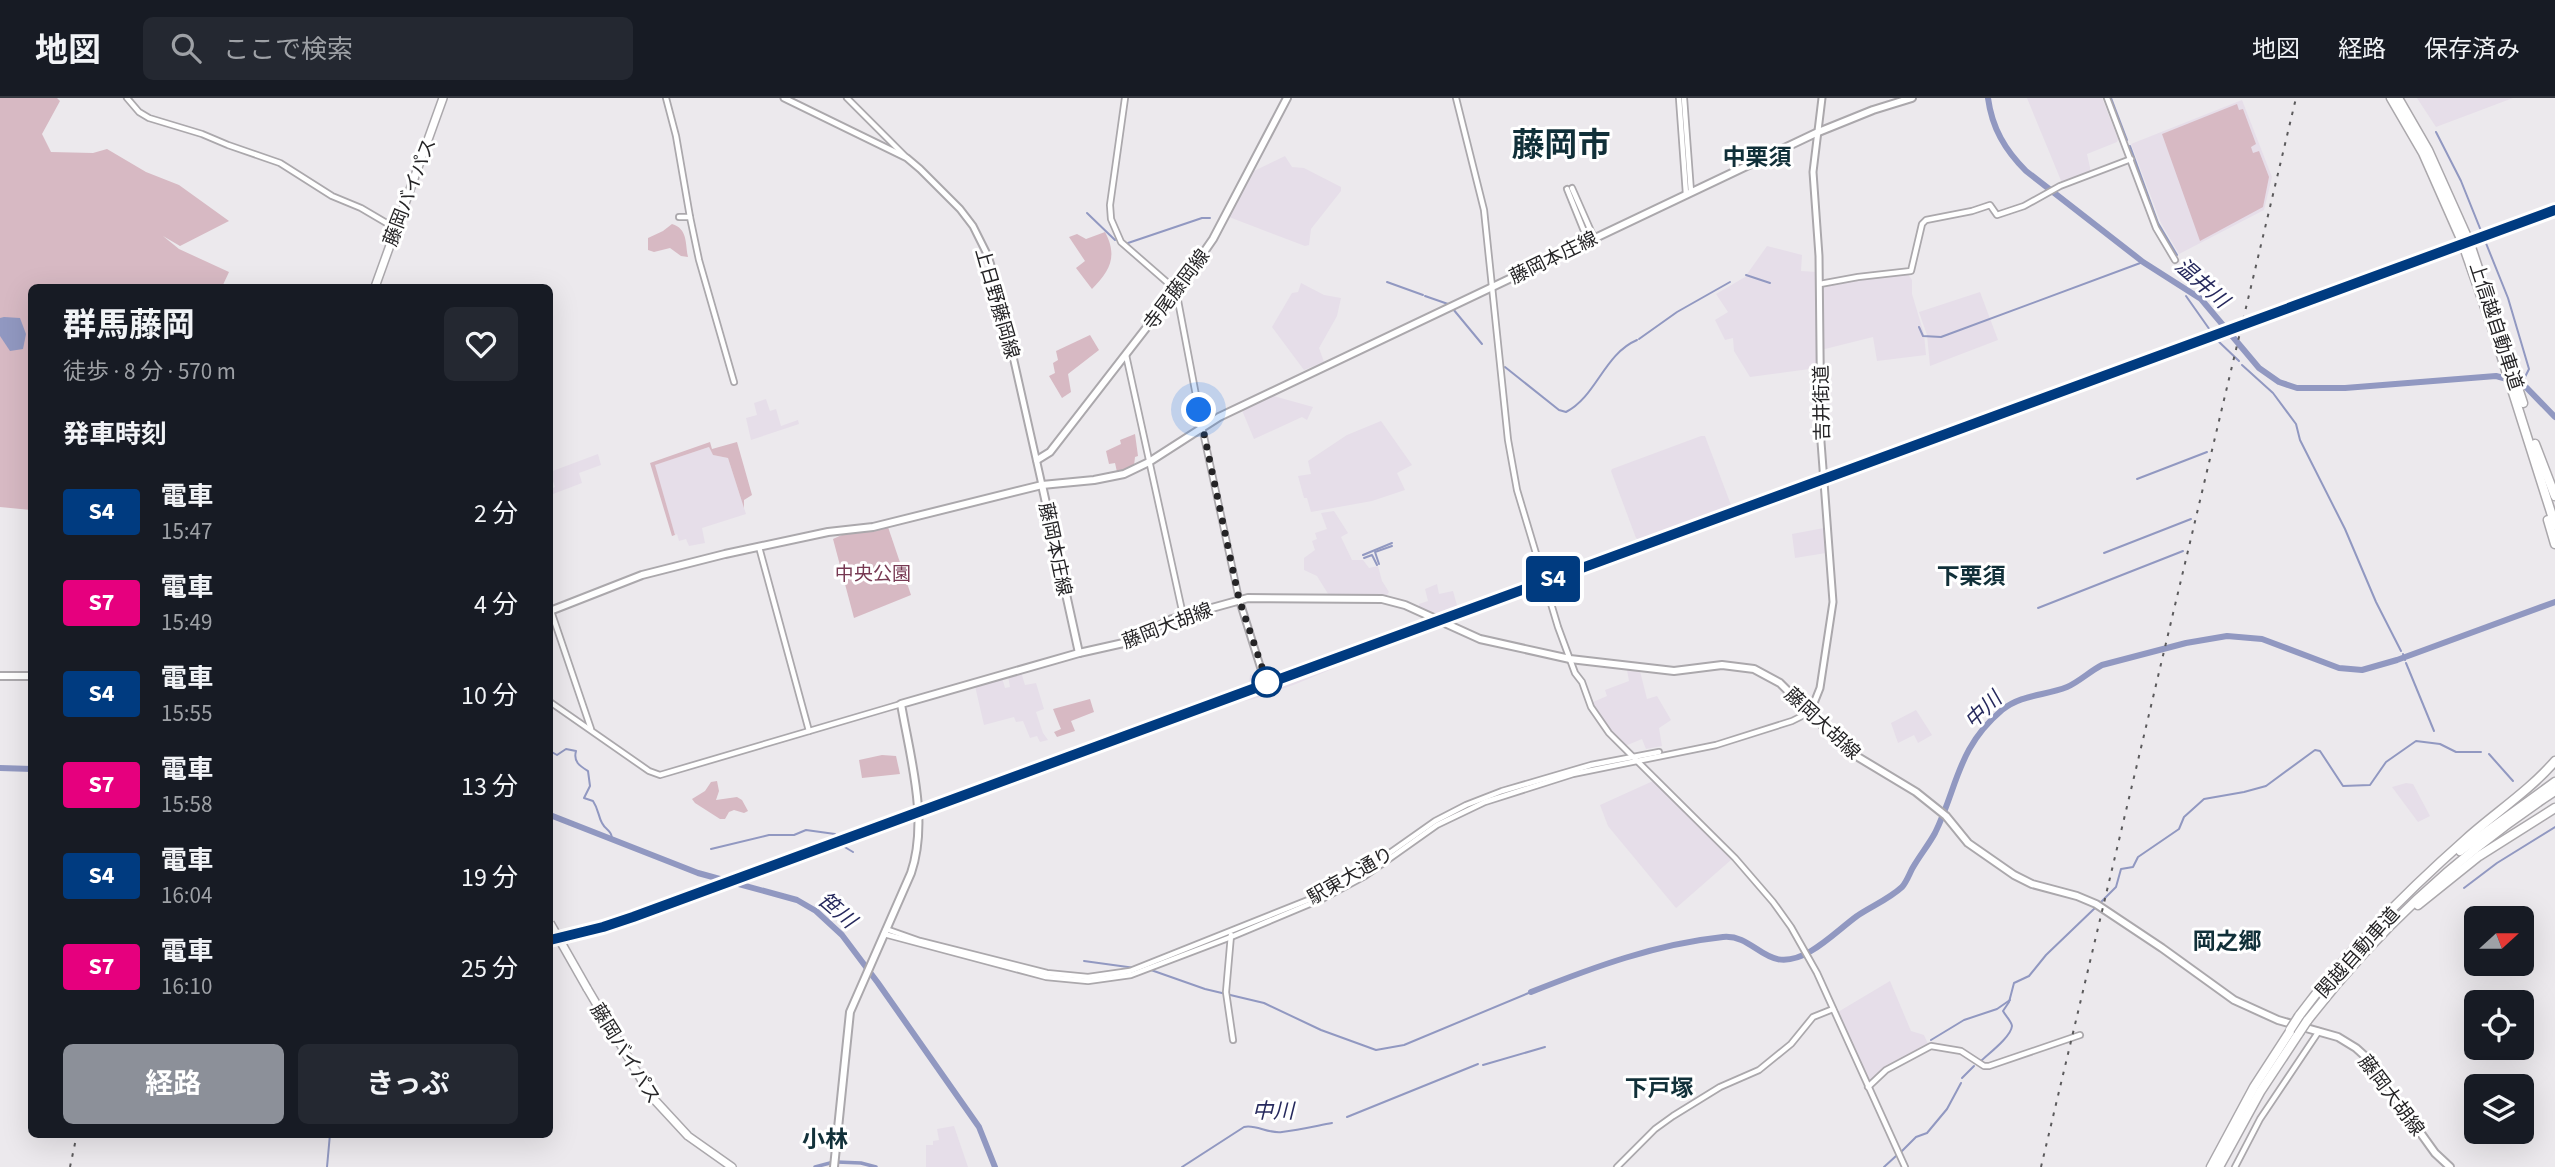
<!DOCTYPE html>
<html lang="ja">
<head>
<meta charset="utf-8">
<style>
	:root { --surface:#171b24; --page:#242831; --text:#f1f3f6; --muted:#9ea1a6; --line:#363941; --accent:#8c9099 }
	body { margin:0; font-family:"Source Sans 3","Noto Sans JP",sans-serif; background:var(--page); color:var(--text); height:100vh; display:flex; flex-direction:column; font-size:26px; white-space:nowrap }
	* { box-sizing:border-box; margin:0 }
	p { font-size:23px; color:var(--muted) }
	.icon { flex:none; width:38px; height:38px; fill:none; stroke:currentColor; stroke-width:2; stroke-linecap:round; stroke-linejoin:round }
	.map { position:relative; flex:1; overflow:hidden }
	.details { position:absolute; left:28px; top:186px; width:525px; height:854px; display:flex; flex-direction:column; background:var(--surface); border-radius:10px; box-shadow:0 7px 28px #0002 }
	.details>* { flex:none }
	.badge { padding:0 14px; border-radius:5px; font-size:24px; line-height:46px }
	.needle { width:46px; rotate:69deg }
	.fabs { position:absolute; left:2464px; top:808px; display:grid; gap:14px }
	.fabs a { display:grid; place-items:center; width:70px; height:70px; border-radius:10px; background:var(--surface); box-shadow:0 7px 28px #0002; font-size:35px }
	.you { position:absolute; width:35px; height:35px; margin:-18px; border:5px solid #fff; border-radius:50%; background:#1a73e8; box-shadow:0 0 0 10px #1a73e833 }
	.map>.badge { position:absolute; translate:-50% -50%; box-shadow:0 0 0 4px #fff }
	h2 { padding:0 35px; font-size:26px; line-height:63px }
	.round { display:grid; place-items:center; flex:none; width:74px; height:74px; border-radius:10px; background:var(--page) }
	.headline { display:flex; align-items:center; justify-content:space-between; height:119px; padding:0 35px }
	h1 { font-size:33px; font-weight:700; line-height:52px }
	.primary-button { display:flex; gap:14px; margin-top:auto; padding:14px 35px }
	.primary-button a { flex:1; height:80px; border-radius:10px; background:var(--accent); color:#fff; font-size:28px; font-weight:700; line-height:80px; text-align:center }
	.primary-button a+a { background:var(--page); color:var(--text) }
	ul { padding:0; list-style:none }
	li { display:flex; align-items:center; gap:21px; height:91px; padding:0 35px }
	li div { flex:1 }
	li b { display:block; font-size:26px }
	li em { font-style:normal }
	li .badge { min-width:77px; font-weight:700; text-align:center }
	header { display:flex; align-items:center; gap:42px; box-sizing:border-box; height:98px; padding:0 35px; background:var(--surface); border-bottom:2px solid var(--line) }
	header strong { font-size:33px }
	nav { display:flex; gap:38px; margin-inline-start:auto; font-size:24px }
	.search { width:490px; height:63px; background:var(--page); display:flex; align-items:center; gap:18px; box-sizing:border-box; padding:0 24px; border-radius:10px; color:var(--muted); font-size:26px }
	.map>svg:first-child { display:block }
	.built { fill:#e6dee9 }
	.green { fill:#d7b9c3 }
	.water { fill:#9198c1 }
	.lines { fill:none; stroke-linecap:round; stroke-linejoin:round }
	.stream { stroke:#9198c1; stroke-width:2 }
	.canal { stroke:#9198c1; stroke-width:3.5 }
	.river { stroke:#9198c1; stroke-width:6 }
	.tertiary-casing { stroke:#aba8ac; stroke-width:8 }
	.secondary-casing { stroke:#aba8ac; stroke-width:9 }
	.primary-casing { stroke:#aba8ac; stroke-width:10 }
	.trunk-casing { stroke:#aba8ac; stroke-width:10 }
	.motorway-casing { stroke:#aba8ac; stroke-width:11 }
	.tertiary { stroke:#fff; stroke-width:4.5 }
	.secondary { stroke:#fff; stroke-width:5 }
	.primary { stroke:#fff; stroke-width:6 }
	.trunk { stroke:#fff; stroke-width:7 }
	.motorway { stroke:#fff; stroke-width:8 }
	.rail { stroke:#5b5a5c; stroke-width:2; stroke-dasharray:3.5 7; stroke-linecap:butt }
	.trunk-bridge-casing { stroke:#aba8ac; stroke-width:10; stroke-linecap:butt }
	.motorway-bridge-casing { stroke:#aba8ac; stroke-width:11; stroke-linecap:butt }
	.trunk-bridge { stroke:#fff; stroke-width:7 }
	.motorway-bridge { stroke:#fff; stroke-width:8 }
	.line-casing { stroke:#fff; stroke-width:16 }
	.line { stroke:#003b80; stroke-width:10 }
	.walk { stroke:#252426; stroke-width:7; stroke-dasharray:0 12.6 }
	.stop-dot { fill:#fff; stroke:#003b80; stroke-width:3.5 }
	.labels { text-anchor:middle; stroke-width:6; stroke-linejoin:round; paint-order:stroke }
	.street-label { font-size:19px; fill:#252426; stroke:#fff }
	.park-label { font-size:19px; fill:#773953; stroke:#fff }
	.water-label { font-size:21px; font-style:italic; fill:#26295d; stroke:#fff }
	.quarter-label { font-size:23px; font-weight:bold; fill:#113039; stroke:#fff }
	.town-label { font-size:33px; font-weight:bold; fill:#113039; stroke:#fff }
</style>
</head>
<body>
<header>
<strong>地図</strong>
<div class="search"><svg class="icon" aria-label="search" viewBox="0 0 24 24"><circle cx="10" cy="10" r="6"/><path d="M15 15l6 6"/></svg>ここで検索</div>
<nav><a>地図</a><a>経路</a><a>保存済み</a></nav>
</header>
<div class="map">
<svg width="2555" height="1069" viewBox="0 0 2555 1069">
	<rect width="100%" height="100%" fill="#ece9ed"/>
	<g class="built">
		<polygon points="2027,0 2102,0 2118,41 2117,44 2087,56 2091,74 2062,85"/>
		<polygon points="2417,0 2513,0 2436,29"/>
		<polygon points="2242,2 2272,79 2264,112 2179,156 2161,125 2131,46"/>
		<polygon points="1285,58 1292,69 1304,70 1341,89 1341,93 1311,131 1309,147 1305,148 1229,119 1228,116 1250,75"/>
		<polygon points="1767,148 1802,157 1801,173 1817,174 1817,270 1750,279 1734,253 1733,240 1725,242 1715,222 1728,214 1716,196 1745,179"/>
		<polygon points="1907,175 1912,182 1912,196 1924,236 1926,257 1877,263 1873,239 1821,252 1822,190 1824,188 1859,180"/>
		<polygon points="1301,185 1324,197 1341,200 1337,218 1319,250 1324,264 1304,272 1272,229 1292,195 1298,194"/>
		<polygon points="1980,194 1998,242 1930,268 1927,237 1919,214"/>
		<polygon points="1270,297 1313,309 1307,322 1302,319 1254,341 1241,310"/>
		<polygon points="766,301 770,313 776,311 781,328 798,322 799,326 751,342 746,320 757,317 754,305"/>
		<polygon points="1381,323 1412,367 1397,375 1405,392 1372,403 1311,414 1307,400 1304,400 1298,378 1311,376 1308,363 1347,337"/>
		<polygon points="1701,338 1705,338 1731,407 1729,410 1641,443 1636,440 1611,373 1612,371"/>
		<polygon points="709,349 713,357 728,360 746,416 702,430 705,445 689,448 686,441 679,443 677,436 675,437 654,367"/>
		<polygon points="598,356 601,367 579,375 582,385 553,396 551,391 555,389 550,374"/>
		<polygon points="1334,413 1348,435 1341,439 1352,462 1363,462 1369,470 1378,468 1382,483 1389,494 1387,497 1388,500 1330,499 1317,478 1304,472 1304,460 1315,452 1312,443 1317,441 1315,435 1327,431 1321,415"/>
		<polygon points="1824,430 1826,455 1795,460 1792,436"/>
		<polygon points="1437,486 1439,496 1453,493 1458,511 1431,517 1419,512 1419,506 1428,503 1425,491"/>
		<polygon points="1429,523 1431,528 1358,556 1332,571 1296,586 1254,601 1218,608 1177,624 1175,621 1134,636 1133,632 1249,587 1250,577 1257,575 1261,577 1278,572 1282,575 1377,538 1378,542"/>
		<polygon points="1627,572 1640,573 1647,601 1657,598 1671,622 1659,630 1662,648 1646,651 1642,641 1625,648 1612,635 1595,609 1593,604 1607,598 1605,592 1629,583"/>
		<polygon points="1021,574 1025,587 1036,585 1044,611 1036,614 1043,635 1048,642 1040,644 1037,638 1030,640 1023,623 1016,624 1014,619 984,627 975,588 1002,580 1005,590 1010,589 1008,578"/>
		<polygon points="1916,612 1932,637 1918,645 1914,637 1898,645 1891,625"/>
		<polygon points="1653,683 1732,761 1676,810 1608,728 1600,707"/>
		<polygon points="2406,685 2413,686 2430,718 2418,724 2392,689"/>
		<polygon points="1890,883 1911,933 1924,937 1928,946 1872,983 1867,980 1838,914"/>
		<polygon points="954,1028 968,1069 926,1069 926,1047 933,1047 933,1043 939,1042 937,1031"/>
	</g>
	<g class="green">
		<polygon points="0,0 57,0 60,3 42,36 51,54 93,55 107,51 146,74 179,87 229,123 180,148 163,138 179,151 229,174 222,189 32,189 31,412 0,409"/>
		<polygon points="2237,6 2239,12 2243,11 2256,46 2251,49 2253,55 2259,53 2269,79 2263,109 2200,143 2162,36"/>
		<path d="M672 126C688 131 685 145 688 159L681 158 670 150 654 154 648 152V140L663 133Z"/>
		<path d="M1105 134C1118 158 1110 173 1092 191L1076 170 1085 163 1069 139 1077 136 1086 141Z"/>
		<polygon points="1090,237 1099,252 1068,276 1071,294 1062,300 1049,278 1055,275 1053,265 1058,262 1056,253"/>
		<polygon points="1135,336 1138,358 1135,359 1134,368 1117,374 1115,365 1109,366 1106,353 1121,346 1120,342"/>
		<polygon points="710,344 712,351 737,344 752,397 744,402 744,410 728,360 713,357 709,349 655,367 675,437 672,438 650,365"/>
		<polygon points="888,429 911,497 854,520 833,441 844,436"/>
		<polygon points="1090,601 1094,614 1071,623 1075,633 1057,639 1054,634 1061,631 1053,611"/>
		<polygon points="882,657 896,658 900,676 862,680 859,662"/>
		<polygon points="717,683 719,693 716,702 737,699 742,702 748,713 744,715 734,712 729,714 725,721 720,721 695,705 692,701 705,693 711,684"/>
	</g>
	<polygon class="water" points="4,219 20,220 26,236 23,251 10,253 0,238 0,220"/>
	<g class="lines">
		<g class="stream">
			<polyline points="2111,0 2127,42"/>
			<polyline points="2436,34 2461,83 2508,200 2529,271 2522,285"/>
			<polyline points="2130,48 2158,125 2177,157"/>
			<polyline points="1087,115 1115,142"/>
			<polyline points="1128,145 1202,120 1210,120"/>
			<polyline points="1746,177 1770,185"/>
			<polyline points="1387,184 1423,197"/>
			<polyline points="1425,198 1448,206"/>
			<polyline points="2186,198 2217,242 2239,263"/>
			<polyline points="1453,211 1482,246"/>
			<polyline points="1919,229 1923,238 1941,239 2143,164"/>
			<polyline points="1639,241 1677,214 1730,184"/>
			<polyline points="2242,267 2273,295 2296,326 2300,342 2345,431 2376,504 2401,553"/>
			<path d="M1505 269 1559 312 1566 314C1596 299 1604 256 1637 242"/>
			<polyline points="2137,381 2207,354"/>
			<polyline points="2104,455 2191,421"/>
			<polyline points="1363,457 1392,445"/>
			<polyline points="1364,460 1372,457 1377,467"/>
			<polyline points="1379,466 1375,454 1392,448"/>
			<polyline points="2038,510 2183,453"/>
			<polyline points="2403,556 2405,562"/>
			<polyline points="2406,565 2434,633"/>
			<path d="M550 653 557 657 566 651 576 653C573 664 580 668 588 673L590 688 584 700 593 703C599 712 598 718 602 725 606 733 611 731 612 740"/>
			<polyline points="2489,656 2513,683"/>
			<polyline points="838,745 853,754"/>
			<polyline points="711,751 769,737 794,737 806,732 835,736 837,743"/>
			<polyline points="2464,790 2497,765 2555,729"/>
			<polyline points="2100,805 2116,789 2121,771 2133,769 2138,759 2179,731 2184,719 2204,701 2244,694 2266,688 2315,652 2320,653 2343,688 2370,687 2386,664 2416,643 2440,646 2456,654 2481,654"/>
			<polyline points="1084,863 1135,870"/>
			<polyline points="1151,872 1205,891 1264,905 1321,932 1376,952 1404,947 1531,894"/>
			<polyline points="1931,942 1964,922 1997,911 2010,902"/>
			<path d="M1981 963C1988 956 2011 939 2012 928 2012 924 2005 917 2003 913L2009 904 2014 885 2029 878 2046 857 2096 809"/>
			<polyline points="1483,967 1545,949"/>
			<polyline points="1962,980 1974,968"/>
			<polyline points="1347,1019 1478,966"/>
			<polyline points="1901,1054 1916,1039 1927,1035 1947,1011 1961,985"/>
			<polyline points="327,1069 330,1036"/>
			<path d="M1182 1069 1244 1029C1256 1026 1268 1036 1282 1034 1299 1032 1316 1028 1332 1025"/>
			<polyline points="1884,1069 1896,1058"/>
		</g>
		<g class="canal">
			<polyline points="837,1064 861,1065 876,1069"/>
			<polyline points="815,1069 830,1065"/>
		</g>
		<g class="river">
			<path d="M1988 0C1992 30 2005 52 2026 73L2143 164 2201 201 2259 270 2279 284 2297 290H2345L2496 278 2522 285 2555 319"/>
			<polyline points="0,670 32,671"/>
			<polyline points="550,717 698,775 797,802 816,813 842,837 878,885 979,1029 995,1069"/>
			<path d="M1531 894C1594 869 1656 846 1723 839 1758 836 1765 880 1811 853 1828 843 1842 829 1857 818 1872 808 1889 801 1902 789 1908 782 1910 773 1915 766 1921 756 1929 746 1935 735 1958 688 1957 650 2002 612 2022 596 2045 598 2067 589 2079 584 2090 573 2102 567L2186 545 2227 538 2262 541 2339 570 2362 572 2397 562 2555 504"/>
		</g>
		<defs>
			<g id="tertiary">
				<polyline points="127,0 139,14 149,20 202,36 228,47 280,65 332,98 361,110 395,130"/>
				<polyline points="666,0 676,38 690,119"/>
				<polyline points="847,0 906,59"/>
				<polyline points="1125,0 1110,107 1111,121 1121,144 1176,192 1202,329 1239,501"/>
				<polyline points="1456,0 1484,112 1508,342 1517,392 1558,529 1575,575 1582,584 1591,609 1609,635 1735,760 1773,804 1791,829 1817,875 1905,1069"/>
				<polyline points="1679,0 1686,96"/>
				<polyline points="1684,0 1691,94"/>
				<polyline points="2107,0 2156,130 2175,162"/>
				<polyline points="1572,90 1594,140"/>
				<polyline points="1567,91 1588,143"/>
				<polyline points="679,119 690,119 699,162 734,284"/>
				<polyline points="1820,186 1858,179 1911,173 1922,126 1926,122 1972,113 1990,107 1997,117 2024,108 2060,88 2131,61"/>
				<polyline points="1126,257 1183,517"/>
				<polyline points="759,449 809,633"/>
				<polyline points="551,513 591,631"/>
				<polyline points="550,604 649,673 660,677 901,606"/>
				<polyline points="886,831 920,843 1047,875 1088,879 1130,873 1323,796 1364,773 1435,723 1466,707 1502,693 1591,667 1659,654"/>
				<polyline points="884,836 1046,879 1088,883 1131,877 1231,839 1324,800 1365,778 1437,727 1485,704 1573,676 1716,647 1792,623 1804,617 1807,613"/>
				<polyline points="1231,837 1226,894 1233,942"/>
				<polyline points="1868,989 1886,972 1931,948 1961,953 1984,968 1989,968 2080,937"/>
				<polyline points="1617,1069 1655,1031 1673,1018 1720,989 1759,972 1791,946 1813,919 1833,911"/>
				<polyline points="2235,1069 2260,1021 2319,933"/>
			</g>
			<g id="secondary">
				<polyline points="784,0 907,60 920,71 960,111 973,128 988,158 996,183 1042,387"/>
				<polyline points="1239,501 1261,571"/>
				<polyline points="1807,612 1814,605 1820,590 1833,504 1821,344 1819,158 1813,74 1822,0"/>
			</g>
			<g id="primary">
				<polyline points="1037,362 1050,354 1195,167 1213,141 1287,0"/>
				<polyline points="1042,387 1079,555"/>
				<polyline points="550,513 642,477 725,456 828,434 873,429 1042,387 1094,382 1124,376 1149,364 1219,319 1816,35 1873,12 1912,0"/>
				<polyline points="0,578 32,578"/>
				<path d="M834 1069 850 914 911 775C929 722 910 659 901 606L1079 555 1128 544 1172 521 1248 500 1382 501 1405 507 1480 541 1570 561 1674 573 1722 567 1754 571 1780 585 1848 653 1916 694 1946 718 1968 745 2014 777 2032 786 2077 798 2096 806 2162 850 2234 902 2278 922 2338 939 2356 950 2366 959 2435 1055 2450 1069"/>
			</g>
			<g id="trunk">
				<polyline points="375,189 443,0"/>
				<polyline points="587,890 651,998 688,1038 732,1069"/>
			</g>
			<g id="motorway">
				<polyline points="2391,0 2423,55 2461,141"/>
				<polyline points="2398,0 2428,52 2467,139"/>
				<polyline points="2471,149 2523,305"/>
				<polyline points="2465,152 2497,244 2555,427"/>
				<polyline points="2535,346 2555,398"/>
				<polyline points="2548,422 2555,446"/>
				<polyline points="2460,753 2555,684"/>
				<polyline points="2418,807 2479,758 2555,710"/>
				<path d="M2299 918C2347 853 2405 795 2466 741 2495 715 2529 693 2555 663"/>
				<path d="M2307 923C2377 832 2459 756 2555 693"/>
				<polyline points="2211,1069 2254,989 2291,932"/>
				<polyline points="2219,1069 2260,994 2299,935"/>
			</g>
		</defs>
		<use href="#tertiary" class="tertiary-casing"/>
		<use href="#secondary" class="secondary-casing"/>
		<use href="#primary" class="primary-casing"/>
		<use href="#trunk" class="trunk-casing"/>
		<use href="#motorway" class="motorway-casing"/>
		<use href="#tertiary" class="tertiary"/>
		<use href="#secondary" class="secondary"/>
		<use href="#primary" class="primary"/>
		<use href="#trunk" class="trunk"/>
		<use href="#motorway" class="motorway"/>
		<g class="rail">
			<polyline points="1192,613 2555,112"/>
			<polyline points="550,842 621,823 1199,610"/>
			<polyline points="70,1069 77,1036"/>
			<polyline points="2041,1069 2296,0"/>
		</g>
		<defs>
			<polyline id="trunk-bridge" points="550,825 587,890"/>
			<g id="motorway-bridge">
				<polyline points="2467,139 2471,149"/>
				<polyline points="2461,141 2465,152"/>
				<polyline points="2290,932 2299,918"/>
				<polyline points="2299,935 2307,923"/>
			</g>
		</defs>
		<use href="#trunk-bridge" class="trunk-bridge-casing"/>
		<use href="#motorway-bridge" class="motorway-bridge-casing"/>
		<use href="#trunk-bridge" class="trunk-bridge"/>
		<use href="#motorway-bridge" class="motorway-bridge"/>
	</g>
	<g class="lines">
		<defs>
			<polyline id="line" points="550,842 603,829 633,819 2555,112"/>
		</defs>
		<use href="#line" class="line-casing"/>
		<use href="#line" class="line"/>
		<polyline class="walk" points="1199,312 1239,501 1267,584"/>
	</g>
	<circle class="stop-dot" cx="1267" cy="584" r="14"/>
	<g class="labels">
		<g class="street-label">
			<text transform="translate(409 94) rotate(-69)" y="7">藤岡バイパス</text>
			<text transform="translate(1553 159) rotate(-26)" y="7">藤岡本庄線</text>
			<text transform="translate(1176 191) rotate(-53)" y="7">寺尾藤岡線</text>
			<text transform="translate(998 205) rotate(74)" y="7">上日野藤岡線</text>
			<text transform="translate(2497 228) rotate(72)" y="7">上信越自動車道</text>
			<text transform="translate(1821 305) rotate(-91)" y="7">吉井街道</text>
			<text transform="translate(1056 451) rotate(78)" y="7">藤岡本庄線</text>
			<text transform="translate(1167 527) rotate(-21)" y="7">藤岡大胡線</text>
			<text transform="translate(1823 625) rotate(43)" y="7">藤岡大胡線</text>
			<text transform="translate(1350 777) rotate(-30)" y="7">駅東大通り</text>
			<text transform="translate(2357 854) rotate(-48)" y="7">関越自動車道</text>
			<text transform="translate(626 955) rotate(58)" y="7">藤岡バイパス</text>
			<text transform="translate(2392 997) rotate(53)" y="7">藤岡大胡線</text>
		</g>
		<g class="park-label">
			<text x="873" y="482">中央公園</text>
		</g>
		<g class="water-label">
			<text transform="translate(2202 185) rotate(41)" y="7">温井川</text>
			<text transform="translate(1983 612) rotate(-44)" y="7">中川</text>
			<text transform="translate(837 812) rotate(41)" y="7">笹川</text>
			<text x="1273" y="1020">中川</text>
		</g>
		<g class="quarter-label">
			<text x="1757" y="67">中栗須</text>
			<text x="1971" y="486">下栗須</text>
			<text x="2227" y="851">岡之郷</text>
			<text x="1659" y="998">下戸塚</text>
			<text x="825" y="1049">小林</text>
		</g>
		<g class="town-label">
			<text x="1561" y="58">藤岡市</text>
		</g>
	</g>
</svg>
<div class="fabs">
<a><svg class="needle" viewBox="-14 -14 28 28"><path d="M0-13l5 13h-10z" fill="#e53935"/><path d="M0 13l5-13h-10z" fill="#9ea1a6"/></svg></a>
<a><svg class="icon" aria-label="locate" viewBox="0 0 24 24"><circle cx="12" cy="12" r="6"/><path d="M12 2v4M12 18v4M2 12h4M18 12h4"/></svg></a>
<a><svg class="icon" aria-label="layers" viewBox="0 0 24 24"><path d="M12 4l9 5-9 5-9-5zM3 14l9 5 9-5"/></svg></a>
</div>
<div class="you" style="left:1199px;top:312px"></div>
<b class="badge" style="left:1553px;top:481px;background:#003b80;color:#fff">S4</b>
<section class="details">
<div class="headline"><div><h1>群馬藤岡</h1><p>徒歩 · 8 分 · 570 m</p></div><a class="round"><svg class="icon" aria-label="heart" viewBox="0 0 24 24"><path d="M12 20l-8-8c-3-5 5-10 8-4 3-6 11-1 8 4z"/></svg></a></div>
<h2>発車時刻</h2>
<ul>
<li><span class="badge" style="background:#003b80;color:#fff">S4</span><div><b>電車</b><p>15:47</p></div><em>2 分</em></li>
<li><span class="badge" style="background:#e6007e;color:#fff">S7</span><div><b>電車</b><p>15:49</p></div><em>4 分</em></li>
<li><span class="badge" style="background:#003b80;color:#fff">S4</span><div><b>電車</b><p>15:55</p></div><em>10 分</em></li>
<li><span class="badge" style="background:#e6007e;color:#fff">S7</span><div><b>電車</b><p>15:58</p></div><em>13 分</em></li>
<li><span class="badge" style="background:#003b80;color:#fff">S4</span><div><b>電車</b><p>16:04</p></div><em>19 分</em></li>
<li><span class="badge" style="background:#e6007e;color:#fff">S7</span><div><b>電車</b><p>16:10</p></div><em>25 分</em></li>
</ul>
<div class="primary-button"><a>経路</a><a>きっぷ</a></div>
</section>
</div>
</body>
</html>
